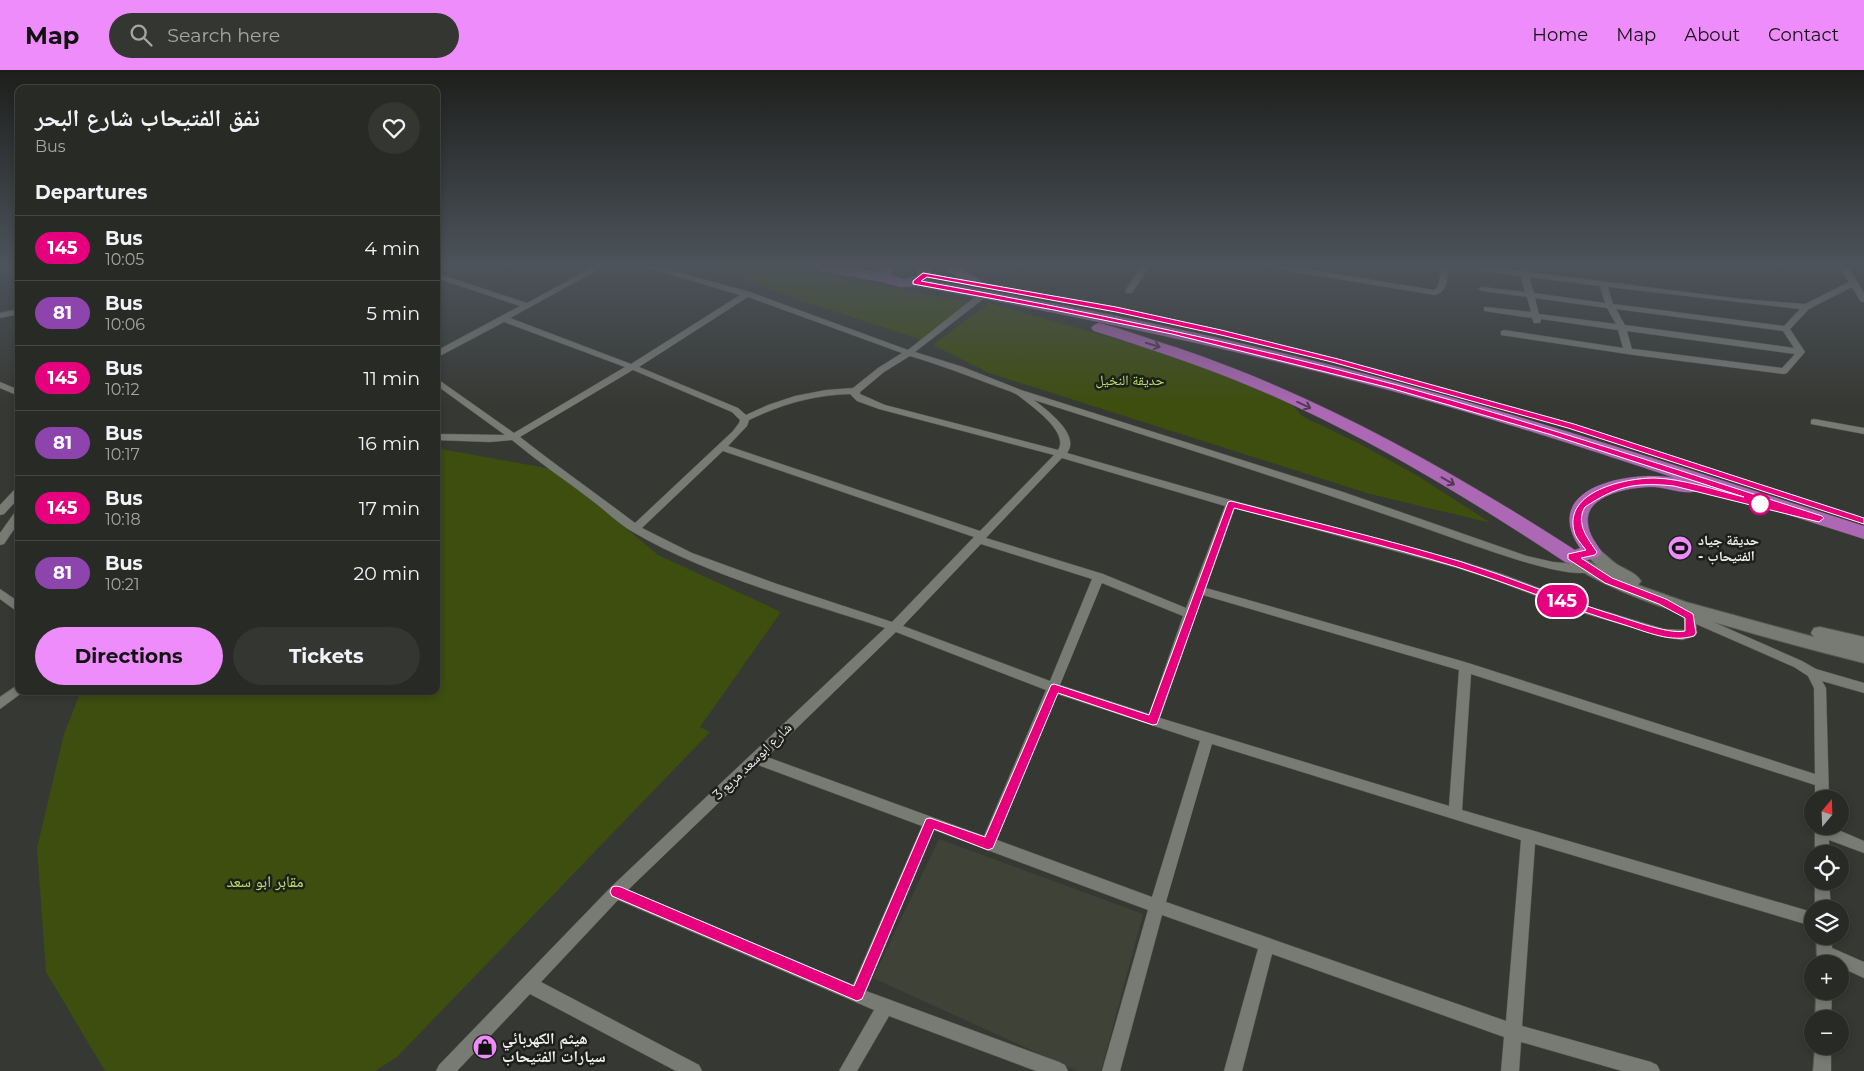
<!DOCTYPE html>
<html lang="en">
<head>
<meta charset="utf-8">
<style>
	:root { --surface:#282a26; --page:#343632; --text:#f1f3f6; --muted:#a5a7a7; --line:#444643; --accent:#ed8cfa }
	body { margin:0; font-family:Montserrat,"Noto Naskh Arabic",sans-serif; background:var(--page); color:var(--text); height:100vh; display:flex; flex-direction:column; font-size:19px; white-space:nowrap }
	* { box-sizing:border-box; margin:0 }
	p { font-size:16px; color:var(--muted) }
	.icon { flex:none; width:28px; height:28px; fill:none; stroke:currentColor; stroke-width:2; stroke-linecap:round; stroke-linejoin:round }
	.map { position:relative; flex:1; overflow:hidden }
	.drawer { position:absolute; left:15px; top:15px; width:425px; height:610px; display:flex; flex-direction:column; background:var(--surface); border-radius:10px; box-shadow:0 2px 8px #0003,0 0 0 1px var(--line) }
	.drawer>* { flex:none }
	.badge { padding:0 10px; border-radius:16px; font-size:18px; line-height:32px }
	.needle { width:32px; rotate:19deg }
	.buttons { position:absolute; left:1804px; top:720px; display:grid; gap:10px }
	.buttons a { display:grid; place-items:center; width:45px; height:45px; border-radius:50%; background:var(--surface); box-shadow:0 2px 8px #0003,0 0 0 1px var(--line); font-size:25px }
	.map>.badge { position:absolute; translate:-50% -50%; box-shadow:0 0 0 2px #fff }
	h2 { padding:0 20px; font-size:19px; line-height:45px }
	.round { display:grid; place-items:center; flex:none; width:52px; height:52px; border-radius:26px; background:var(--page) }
	.overview { display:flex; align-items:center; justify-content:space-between; height:85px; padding:0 20px }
	h1 { font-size:24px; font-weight:700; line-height:38px }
	.button { display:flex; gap:10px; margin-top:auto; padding:10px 20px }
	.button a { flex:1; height:58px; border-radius:30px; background:var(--accent); color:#111; font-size:20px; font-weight:700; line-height:58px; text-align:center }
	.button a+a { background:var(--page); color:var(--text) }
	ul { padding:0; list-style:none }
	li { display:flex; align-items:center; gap:15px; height:65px; padding:0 20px; border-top:1px solid var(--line) }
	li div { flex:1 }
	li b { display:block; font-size:19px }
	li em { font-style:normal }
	li .badge { min-width:55px; font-weight:700; text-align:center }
	header { display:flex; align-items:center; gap:30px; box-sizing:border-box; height:70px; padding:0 25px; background:var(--accent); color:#111 }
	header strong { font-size:24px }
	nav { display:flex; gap:28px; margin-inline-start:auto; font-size:18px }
	.search { width:350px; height:45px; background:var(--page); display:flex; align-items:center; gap:12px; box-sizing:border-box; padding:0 18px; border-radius:28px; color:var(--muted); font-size:19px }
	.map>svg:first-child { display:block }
	.built { fill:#3f4337 }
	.green { fill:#3d4e0e }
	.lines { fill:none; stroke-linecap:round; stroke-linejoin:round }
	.minor-casing { stroke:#545651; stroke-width:1 }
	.secondary-casing { stroke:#545651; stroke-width:2 }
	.trunk-casing { stroke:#545651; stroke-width:1 }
	.minor { fill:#787a74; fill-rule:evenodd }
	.secondary { fill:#787a74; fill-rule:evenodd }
	.trunk { fill:#ac68b5; fill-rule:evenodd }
	.oneway { stroke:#503952 }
	.line { fill:#e6007e; stroke:#fff }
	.stop-dot { fill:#fff; stroke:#e6007e; stroke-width:2.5 }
	.labels { text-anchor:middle; stroke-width:5; stroke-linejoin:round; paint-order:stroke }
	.park-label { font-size:14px; fill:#bce165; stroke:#1e1f1d }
	.poi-label { font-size:14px; font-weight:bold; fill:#eeefec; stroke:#1e1f1d; text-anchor:start }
	.street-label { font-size:14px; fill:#eeefec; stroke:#1e1f1d }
	.near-park-label { font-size:16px; fill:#bce165; stroke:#1e1f1d }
	.near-poi-label { font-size:16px; font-weight:bold; fill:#eeefec; stroke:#1e1f1d; text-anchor:start }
</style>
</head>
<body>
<header>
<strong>Map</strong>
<div class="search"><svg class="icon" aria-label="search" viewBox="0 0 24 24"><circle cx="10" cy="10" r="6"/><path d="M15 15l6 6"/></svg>Search here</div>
<nav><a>Home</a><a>Map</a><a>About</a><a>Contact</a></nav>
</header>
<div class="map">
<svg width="1864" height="1001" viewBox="0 0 1864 1001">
	<rect width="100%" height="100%" fill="#363833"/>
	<polygon class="built" points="939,769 1143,844 1101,1001 1077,1001 873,908"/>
	<g class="green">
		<polygon points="709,197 773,197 797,200 969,232 922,270 790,227"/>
		<polygon points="989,233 1144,277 1216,301 1290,332 1302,346 1358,373 1418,406 1491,453 1370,424 989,303 933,275"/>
		<polygon points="436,378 557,400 658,485 781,542 700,657 710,662 397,987 375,1001 105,1001 46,902 37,778 64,664 81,621 436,621"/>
	</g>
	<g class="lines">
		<defs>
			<g id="minor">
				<path d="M593 197H603L510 248 631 294 740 225 645 197H658L750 222 908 280 981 222H987V226L915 282 963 297 1021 320 1343 422 1527 486 1553 492 1588 495 1594 499C1581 515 1486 479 1467 473 1324 422 1179 376 1034 330 1047 340 1081 365 1067 383L1234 431 1461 491 1502 504 1584 535 1664 559 1685 560 1684 548 1680 544 1682 541 1686 540 1802 591 1816 599 1864 613V623L1822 611 1826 618 1829 729H1815V715L1471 604 1462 740 1812 842V856L1535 774 1522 956 1651 992 1657 995 1660 1001H1622L1521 972 1519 1001H1501L1504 967 1272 884 1242 1001H1224L1258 879 1162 845 1120 1001H1102L1148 840 934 760 866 921 1059 992 1065 995 1068 1001H1036L889 946 857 1001H839L874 940 618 830 541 912 699 995 702 1001H676L530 924 457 1001H436L439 995 611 817 885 558C803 531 708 506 633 462 619 454 607 442 594 432 567 411 538 392 512 370L490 372 436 370V364L505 365 436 315V308L514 363 625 297 504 252 436 288V281L520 236 436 208V203L527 233ZM748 227 902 283 878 298 853 318 826 320 795 326 768 335 746 345 738 338 639 297ZM910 286C940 295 969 306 998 317 1003 319 1014 322 1019 326 1030 335 1070 362 1058 380L885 335 860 324V322L884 302ZM633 300 732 342 740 350 739 353 733 361 635 453C597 424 558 397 520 367ZM850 324 857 331 879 339 1054 385 980 461 728 376 747 356 749 350C782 334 814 325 850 324ZM723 381 974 467 892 552 777 514 692 483 642 458ZM1062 388 1225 436 1186 538 1103 504 986 468ZM1235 438 1454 497 1494 510 1576 541 1664 567 1682 570 1695 566 1697 563 1696 554 1794 597 1808 606 1814 618 1815 704 1465 592 1206 518ZM981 474 1092 509 1050 611 903 556ZM1102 513 1183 546 1149 644 1060 615ZM1203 525 1459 600 1449 736 1160 648ZM896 562 1046 620 984 766 767 687ZM1057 624 1200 671 1152 827 997 770ZM1212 674 1521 770 1506 951 1166 832ZM758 695 922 756 853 915 628 820Z"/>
				<polygon points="1141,197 1149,197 1132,223 1126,223 1125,221"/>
				<path d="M1274 197H1293L1434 220C1441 216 1440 205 1440 197H1448C1447 209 1448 221 1435 225L1278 199Z"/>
				<path d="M1478 197 1520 201V197H1525L1528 202 1741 229 1805 234 1849 212 1840 197H1848L1864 223V232H1861L1852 217 1809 239 1790 259 1805 282 1787 303 1784 304 1634 285 1501 265V261L1504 260 1623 278 1618 260 1541 249 1540 253H1534L1532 248 1484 241V237H1487L1531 242 1527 227 1482 221 1478 219 1482 217 1525 222 1521 206 1481 201 1477 199ZM1529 207 1600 216 1605 233 1534 223ZM1608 217 1800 239 1784 256 1613 234ZM1535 228 1607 238 1616 254 1539 244ZM1616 239 1783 261 1794 278 1625 255ZM1627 261 1795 284 1782 298 1634 279H1632Z"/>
				<polygon points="19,239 19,244 0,248 0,243"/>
				<polygon points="0,312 19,320 19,326 0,318"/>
				<polygon points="1814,349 1864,358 1864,364 1811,354 1811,350"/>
				<polygon points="19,418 19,428 4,444 0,445 0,435 15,419"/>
				<polygon points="19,441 19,452 4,474 0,475 0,463 15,442"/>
				<polygon points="0,519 19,532 19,543 0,529"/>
				<polygon points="19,614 19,621 23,622 0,639 0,627"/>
				<polygon points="1815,756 1829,756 1864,771 1864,783 1829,770 1829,784 1815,784"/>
				<polygon points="1815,811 1829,811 1831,839 1815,839"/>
				<polygon points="1816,866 1832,866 1832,878 1864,892 1864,908 1840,897 1840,894 1817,894"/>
				<polygon points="1816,921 1832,921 1831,949 1815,949"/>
				<polygon points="1815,976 1831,976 1831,1001 1813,1001"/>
			</g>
			<path id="secondary" d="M1592 477C1601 479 1607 487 1615 493 1623 499 1636 502 1641 511L1638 515 1686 532 1814 567 1811 563 1814 558 1820 557 1864 567V593C1819 582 1775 570 1731 557 1682 544 1633 530 1588 505 1580 500 1569 495 1564 487L1566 483 1572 482 1597 496 1584 482 1586 478Z"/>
			<g id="trunk">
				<path d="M814 197H847L877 202 881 197H895L891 202 892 206 905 209 917 206 918 202 914 197H929L932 201 929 210C1087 238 1245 271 1399 313 1556 355 1710 407 1864 456V469L1699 416 1697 421C1684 425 1669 418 1655 417 1634 416 1583 424 1588 454 1589 465 1596 473 1602 482L1599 487 1572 494 1565 492C1477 434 1388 379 1293 335 1229 305 1161 282 1094 261L1091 258 1094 255 1099 253C1126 260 1152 270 1178 278 1320 326 1449 399 1575 480L1580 478C1538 416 1633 400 1675 408 1579 376 1482 345 1385 319 1230 278 1073 245 915 216L900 217 882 212 821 201Z"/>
				<polygon points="942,197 959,197 986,214 984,217 974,217"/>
			</g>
		</defs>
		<use href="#minor" class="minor-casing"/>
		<use href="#secondary" class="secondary-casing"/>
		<use href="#trunk" class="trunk-casing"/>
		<use href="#minor" class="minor"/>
		<use href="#secondary" class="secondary"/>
		<use href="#trunk" class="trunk"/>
	</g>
	<defs><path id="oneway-shaft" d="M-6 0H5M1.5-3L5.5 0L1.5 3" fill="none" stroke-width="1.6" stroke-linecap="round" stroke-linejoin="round" transform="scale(1.25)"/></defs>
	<g class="oneway">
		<use href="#oneway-shaft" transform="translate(1153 275) rotate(17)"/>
		<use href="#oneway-shaft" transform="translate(1304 335) rotate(25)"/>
		<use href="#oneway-shaft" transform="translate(1448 411) rotate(30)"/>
	</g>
	<linearGradient id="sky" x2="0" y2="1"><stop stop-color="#1e1f1c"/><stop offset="0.58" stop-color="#4c535b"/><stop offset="1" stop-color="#4c535b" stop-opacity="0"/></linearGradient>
	<rect width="1864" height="337" fill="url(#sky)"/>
	<path class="line" d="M923 203 1116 237 1221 260 1338 289 1574 354 1864 448V454L1861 453 1568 358 1332 292 1221 265 1116 242 927 207 921 211C1081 240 1240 273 1397 315 1540 354 1681 401 1822 446L1824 448 1819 452 1674 416C1635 412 1617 416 1585 437 1575 453 1588 469 1597 482L1595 485 1581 488 1612 508 1666 529 1693 544 1696 563 1694 566C1671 573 1647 562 1625 555 1568 538 1514 515 1457 497 1384 475 1308 457 1234 438L1157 654 1153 655 1058 623 993 778 988 780 934 759 862 929 857 931 612 826 610 822 612 817 616 816 621 817 854 916 926 749 930 748 985 767 1051 615 1054 614 1149 645 1228 432 1231 431C1308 451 1386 469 1462 492 1510 507 1556 527 1605 542 1623 547 1668 565 1685 561V548L1659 534 1605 513 1568 489V484L1586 480C1582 475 1575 467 1574 461 1564 421 1625 408 1655 408 1684 409 1715 420 1744 427L1552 365 1390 318 1172 264 1054 240 913 214V211Z"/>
	<defs>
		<symbol id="stadium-disc" viewBox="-11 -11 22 22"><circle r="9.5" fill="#ed8cfa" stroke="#1e1f1d"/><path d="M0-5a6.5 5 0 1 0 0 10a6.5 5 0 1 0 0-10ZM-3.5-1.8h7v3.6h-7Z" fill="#111"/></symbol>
		<symbol id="shop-disc" viewBox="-11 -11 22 22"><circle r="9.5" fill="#ed8cfa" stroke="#1e1f1d"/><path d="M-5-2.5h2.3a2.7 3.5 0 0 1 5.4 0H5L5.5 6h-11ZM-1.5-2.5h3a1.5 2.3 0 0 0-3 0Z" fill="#111"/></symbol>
	</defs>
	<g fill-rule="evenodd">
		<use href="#stadium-disc" x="1666" y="464" width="28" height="28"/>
		<use href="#shop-disc" x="471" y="963" width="28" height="28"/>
	</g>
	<circle class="stop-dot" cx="1760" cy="434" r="10"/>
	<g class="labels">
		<g class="park-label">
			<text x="1130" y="315">حديقة النخيل</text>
		</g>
		<g class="poi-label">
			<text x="1698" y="475">حديقة جياد<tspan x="1698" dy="16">- الفتيحاب</tspan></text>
		</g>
		<g class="street-label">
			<text transform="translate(752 691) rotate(-44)" y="5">شارع ابوسعد مربع 3</text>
		</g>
		<g class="near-park-label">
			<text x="265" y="817">مقابر ابو سعد</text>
		</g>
		<g class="near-poi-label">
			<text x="502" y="974">هيثم الكهربائي<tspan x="502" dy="18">سيارات الفتيحاب</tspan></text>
		</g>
	</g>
</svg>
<div class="buttons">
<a><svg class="needle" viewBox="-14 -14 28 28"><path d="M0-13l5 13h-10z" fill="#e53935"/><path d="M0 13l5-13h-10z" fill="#a5a7a7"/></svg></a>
<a><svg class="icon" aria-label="locate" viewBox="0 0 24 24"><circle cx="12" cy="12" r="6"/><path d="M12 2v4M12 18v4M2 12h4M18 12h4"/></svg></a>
<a><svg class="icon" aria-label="layers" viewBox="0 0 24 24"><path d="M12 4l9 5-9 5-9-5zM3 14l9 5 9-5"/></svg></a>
<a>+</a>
<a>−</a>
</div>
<b class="badge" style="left:1562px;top:531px;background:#e6007e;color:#fff">145</b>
<section class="drawer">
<div class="overview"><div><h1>نفق الفتيحاب شارع البحر</h1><p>Bus</p></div><a class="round"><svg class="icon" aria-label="heart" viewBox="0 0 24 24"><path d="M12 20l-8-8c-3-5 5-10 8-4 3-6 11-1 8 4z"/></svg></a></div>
<h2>Departures</h2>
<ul>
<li><span class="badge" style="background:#e6007e;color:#fff">145</span><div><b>Bus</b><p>10:05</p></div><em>4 min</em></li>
<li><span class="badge" style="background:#8e44ad;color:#fff">81</span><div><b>Bus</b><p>10:06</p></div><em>5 min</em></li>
<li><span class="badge" style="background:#e6007e;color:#fff">145</span><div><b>Bus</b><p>10:12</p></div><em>11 min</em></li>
<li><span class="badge" style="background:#8e44ad;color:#fff">81</span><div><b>Bus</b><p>10:17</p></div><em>16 min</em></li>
<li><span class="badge" style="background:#e6007e;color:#fff">145</span><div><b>Bus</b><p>10:18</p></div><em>17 min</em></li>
<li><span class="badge" style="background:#8e44ad;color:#fff">81</span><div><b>Bus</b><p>10:21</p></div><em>20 min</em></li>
</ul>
<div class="button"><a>Directions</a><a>Tickets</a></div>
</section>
</div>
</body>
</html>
